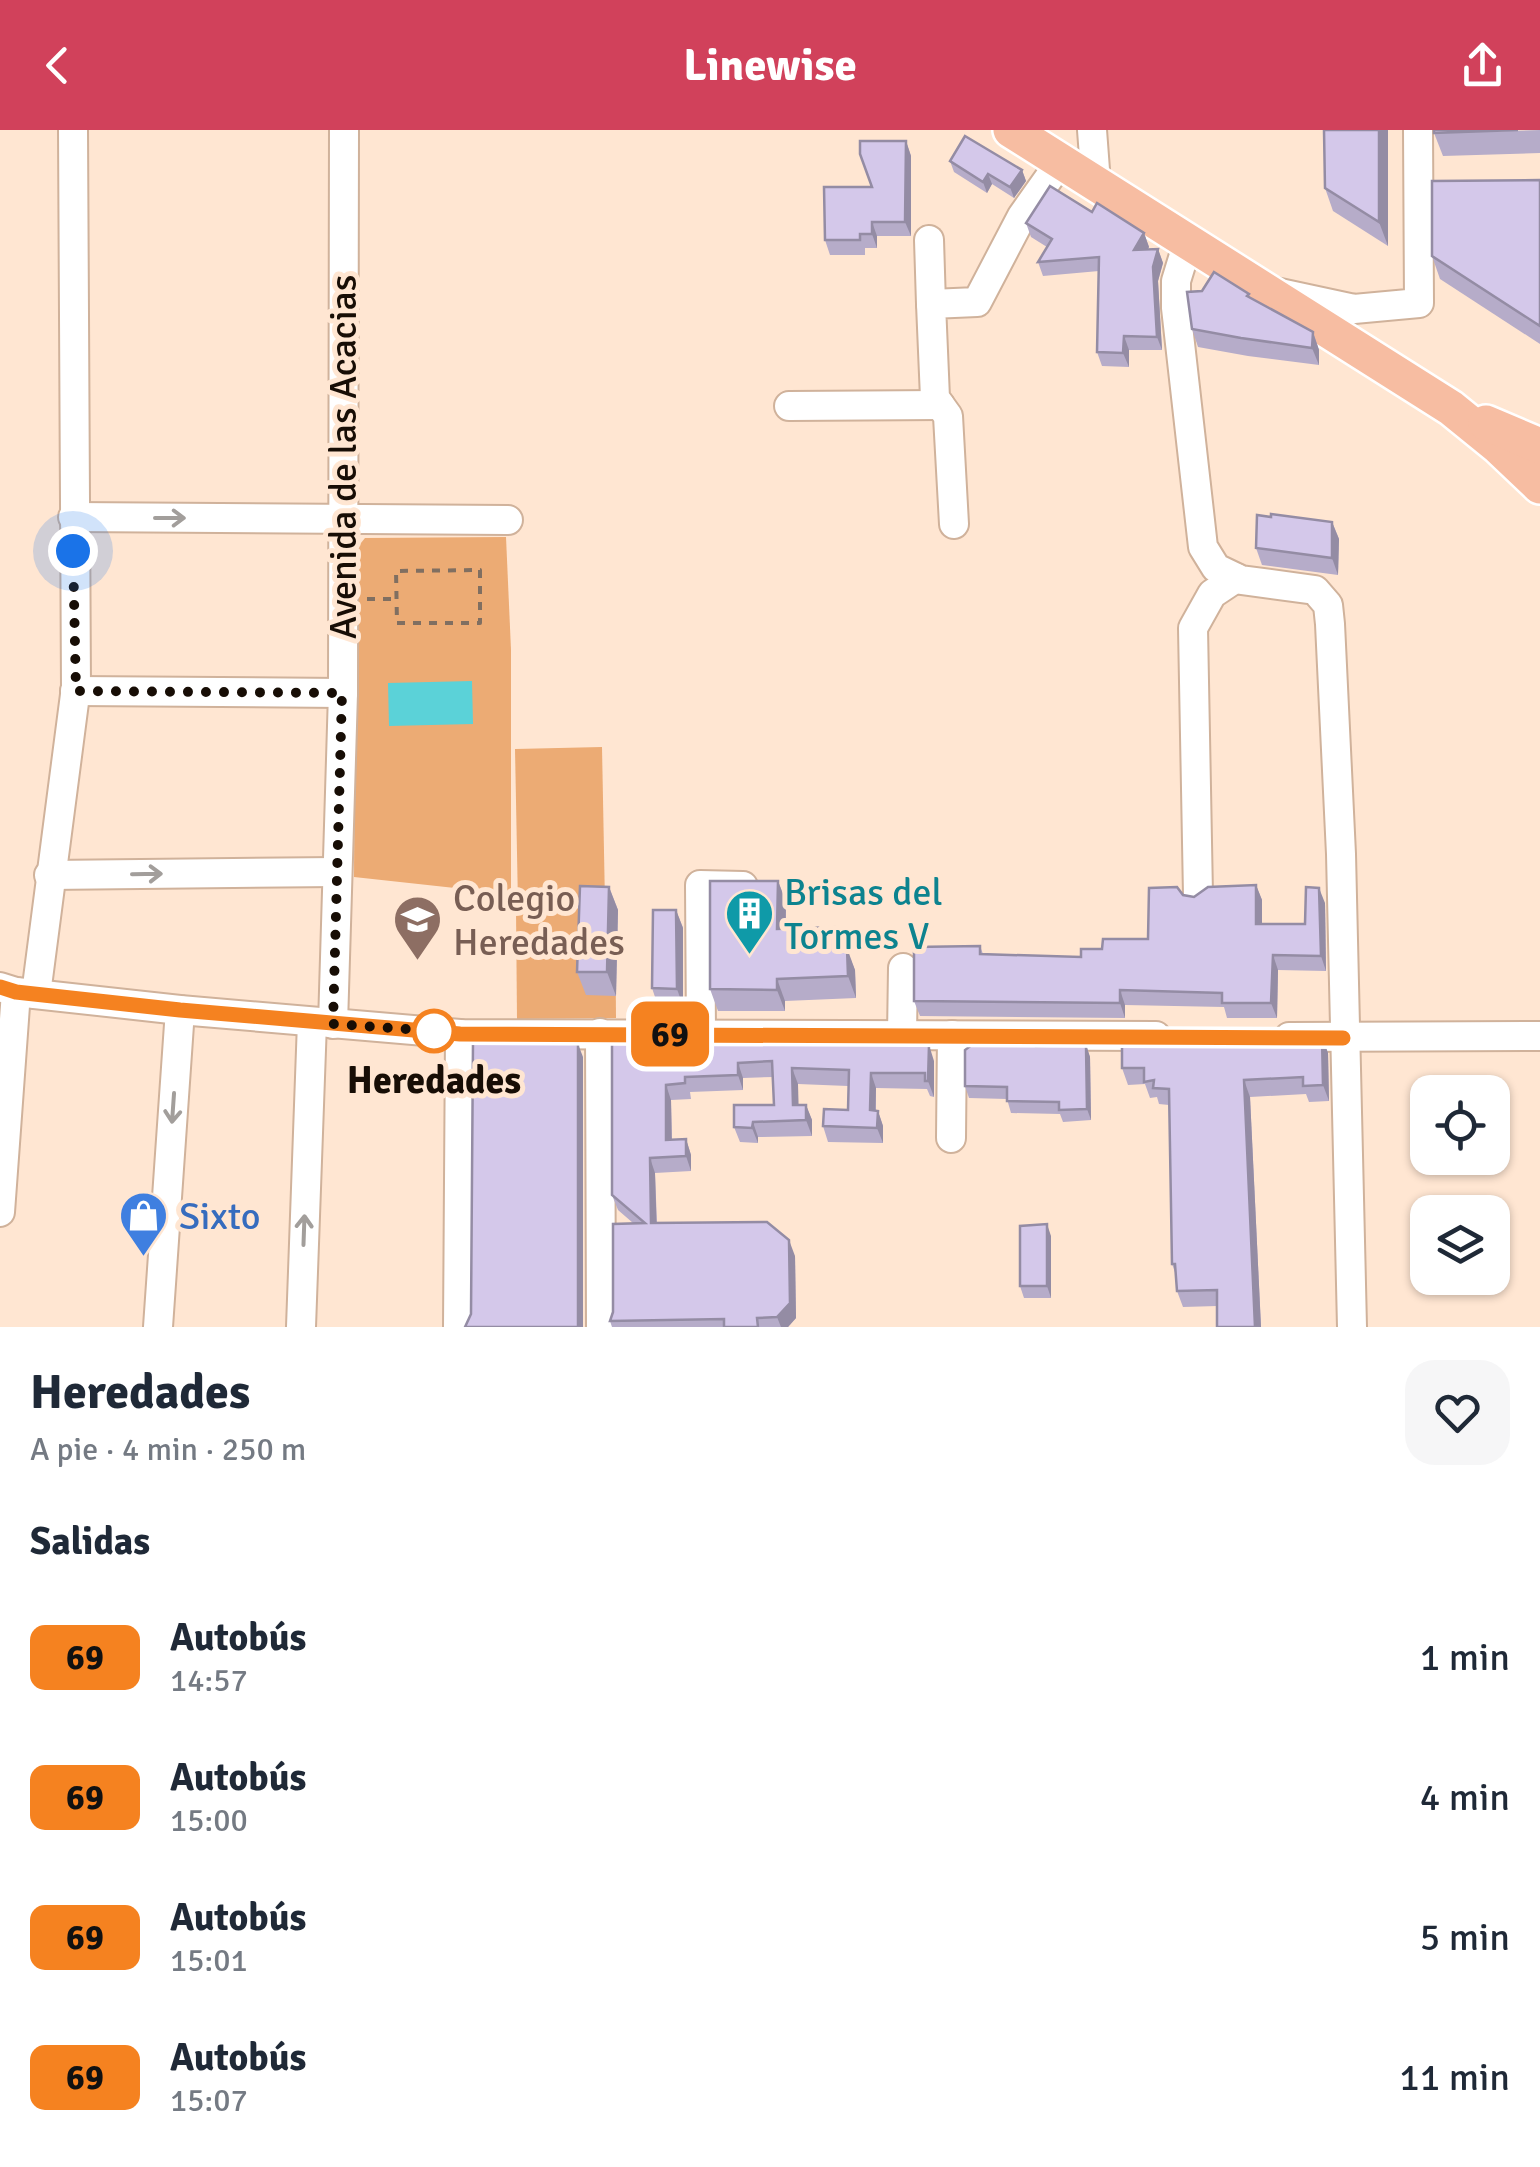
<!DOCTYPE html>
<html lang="es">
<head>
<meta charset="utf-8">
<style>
	:root { --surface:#fff; --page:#f6f6f7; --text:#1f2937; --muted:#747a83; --accent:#d1415b }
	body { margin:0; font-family:Signika,sans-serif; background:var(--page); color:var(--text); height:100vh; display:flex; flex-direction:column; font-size:38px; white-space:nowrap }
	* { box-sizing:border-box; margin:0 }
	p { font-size:32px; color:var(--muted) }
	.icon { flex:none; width:55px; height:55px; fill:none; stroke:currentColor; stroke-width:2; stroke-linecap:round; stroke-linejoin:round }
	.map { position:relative; height:1197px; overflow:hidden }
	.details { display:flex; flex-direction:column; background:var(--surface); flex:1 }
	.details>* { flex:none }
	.badge { padding:0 20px; border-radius:15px; font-size:35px; line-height:65px }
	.tools { position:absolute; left:1410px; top:945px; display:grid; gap:20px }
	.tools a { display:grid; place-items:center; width:100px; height:100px; border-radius:20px; background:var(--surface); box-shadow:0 2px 8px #0004; font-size:50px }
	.you { position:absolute; width:50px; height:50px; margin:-25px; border:8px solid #fff; border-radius:50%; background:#1a73e8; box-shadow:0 0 0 15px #1a73e833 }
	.map>.badge { position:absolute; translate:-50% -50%; box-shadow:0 0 0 5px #fff }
	h2 { padding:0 30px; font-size:38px; line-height:90px }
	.round { display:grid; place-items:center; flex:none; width:105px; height:105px; border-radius:30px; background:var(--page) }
	.overview { display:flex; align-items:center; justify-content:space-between; height:170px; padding:0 30px }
	h1 { font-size:48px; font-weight:800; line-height:75px }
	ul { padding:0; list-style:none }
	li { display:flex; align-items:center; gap:30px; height:140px; padding:0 30px }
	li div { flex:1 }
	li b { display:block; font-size:38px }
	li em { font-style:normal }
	li .badge { min-width:110px; font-weight:700; text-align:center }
	header { display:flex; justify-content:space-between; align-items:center; height:130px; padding:0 30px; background:var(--accent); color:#fff; font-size:45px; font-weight:800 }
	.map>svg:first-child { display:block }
	.green { fill:#ecab74 }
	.water { fill:#5bd2d8 }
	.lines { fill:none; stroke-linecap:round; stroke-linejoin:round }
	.minor-casing { stroke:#d0b29b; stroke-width:32 }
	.major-casing { stroke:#fff; stroke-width:40 }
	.path { stroke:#806f61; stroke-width:4; stroke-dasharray:8 8; stroke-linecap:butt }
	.minor { stroke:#fff; stroke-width:28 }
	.major { stroke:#f7bda2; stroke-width:35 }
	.wall { fill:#b6acc9 }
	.shaded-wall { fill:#948ca4 }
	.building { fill:#d4c8ea; stroke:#948ca4; stroke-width:2.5 }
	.oneway { stroke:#a29e9b }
	.line-casing { stroke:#fff; stroke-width:22 }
	.line { stroke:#f58220; stroke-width:15 }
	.walk { stroke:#170d05; stroke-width:10; stroke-dasharray:0 18 }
	.stop-dot { fill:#fff; stroke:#f58220; stroke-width:5 }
	.labels { text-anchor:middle; stroke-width:10; stroke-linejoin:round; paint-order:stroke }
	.street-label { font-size:38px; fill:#170d05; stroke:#ffe6d2 }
	.culture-label { font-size:38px; fill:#0d838f; stroke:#ffe6d2; text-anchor:start }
	.education-label { font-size:38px; fill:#785e54; stroke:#ffe6d2; text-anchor:start }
	.stop-label { font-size:38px; font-weight:bold; fill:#170d05; stroke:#ffe6d2 }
	.shop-label { font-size:38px; fill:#366cbe; stroke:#ffe6d2; text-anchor:start }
</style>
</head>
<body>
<header><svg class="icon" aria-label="back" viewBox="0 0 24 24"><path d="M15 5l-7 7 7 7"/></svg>Linewise<svg class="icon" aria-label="share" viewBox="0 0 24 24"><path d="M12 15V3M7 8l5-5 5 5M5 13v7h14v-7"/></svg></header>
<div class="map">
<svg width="1540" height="1197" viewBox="0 0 1540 1197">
	<rect width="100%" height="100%" fill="#ffe6d2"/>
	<g class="green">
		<polygon points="506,407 511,520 511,764 354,747 356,419 365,408"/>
		<polygon points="602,617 605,773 518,775 515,619"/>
		<polygon points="615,778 616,888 517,889 516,779"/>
	</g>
	<polygon class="water" points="472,551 473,594 389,596 388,553"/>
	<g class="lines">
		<defs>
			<g id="minor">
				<polyline points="1092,0 1096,53"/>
				<polyline points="929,110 931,174"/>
				<polyline points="1188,112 1176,151 1176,178 1203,417 1216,438 1241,450 1315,460 1328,475 1330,494 1341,724 1352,1197"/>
				<polyline points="1275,162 1354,179 1419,173 1418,0"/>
				<polyline points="789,276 940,275"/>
				<polyline points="73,387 508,390"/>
				<polyline points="954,394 948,286 935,268 931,174 977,172 1022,86 1061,31"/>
				<polyline points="75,561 343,563"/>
				<polyline points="49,745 337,742"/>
				<polyline points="1198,765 1193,498 1212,464 1236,448"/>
				<polyline points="0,857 16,862 180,880 460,904 1156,906"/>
				<polyline points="36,864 76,557 73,0"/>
				<polyline points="333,894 343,563 344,0"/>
				<polyline points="600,903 601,1197"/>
				<polyline points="701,904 700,755 743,756"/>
				<polyline points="902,905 903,838"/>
				<polyline points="1289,907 1540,906"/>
				<polyline points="951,1008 952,905"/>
				<polyline points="0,1082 16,862"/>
				<polyline points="158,1197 180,880"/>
				<polyline points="301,1197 312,892"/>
				<polyline points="458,1197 460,904"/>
			</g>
			<g id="major">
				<polyline points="1011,0 1451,278 1499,317 1540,356"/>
				<polyline points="1486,293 1540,316"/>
			</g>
		</defs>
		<use href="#minor" class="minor-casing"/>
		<use href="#major" class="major-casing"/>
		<g class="path">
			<polygon points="480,440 480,493 397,493 396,441"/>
			<polyline points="367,469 397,469"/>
		</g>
		<use href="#minor" class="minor"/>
		<use href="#major" class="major"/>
	</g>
	<g class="wall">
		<polygon points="1324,0 1388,0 1388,116 1333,81 1325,58"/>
		<polygon points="1540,0 1540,23 1443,26 1434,3"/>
		<polygon points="906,11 911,26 911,106 877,106 877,118 865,118 865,125 830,125 825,110 872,57"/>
		<polygon points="950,31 1022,40 1026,51 1014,68 992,54 987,63 954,42"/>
		<polygon points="1540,50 1540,214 1440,149 1432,126"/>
		<polygon points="1092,82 1144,103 1149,117 1147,120 1158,119 1163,133 1158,151 1162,220 1129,220 1129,237 1102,236 1097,222 1099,141 1043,146 1038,132 1047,117 1031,107 1026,93"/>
		<polygon points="1249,164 1250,168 1313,202 1319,220 1319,235 1248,226 1198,217 1192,199"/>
		<polygon points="1332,392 1339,409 1338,445 1262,435 1256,418"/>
		<polygon points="778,751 786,772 786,799 837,797 855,840 856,868 785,871 785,881 718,881 710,859"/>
		<polygon points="1256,755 1262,770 1262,794 1305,794 1325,773 1326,841 1278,840 1277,888 1227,888 1224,877 1125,875 1125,888 920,886 914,871 980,816 983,824 1081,827 1102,819 1148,809 1183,765 1194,767"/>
		<polygon points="609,757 618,780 616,866 586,865 577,842"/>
		<polygon points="676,780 683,798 683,876 658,876 652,858"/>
		<polygon points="612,907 791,907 792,910 934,931 934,967 930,966 927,959 876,958 876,981 878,981 883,996 883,1013 828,1012 823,996 848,980 848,956 798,954 798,975 806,975 812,990 812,1006 758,1007 758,1013 740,1012 734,997 774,975 773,947 743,948 743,960 690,962 691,969 671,970 672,1010 686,1009 691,1025 691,1041 655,1043 657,1093 795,1126 796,1188 788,1197 612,1197 610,1191 633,1093 618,1080 612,1065"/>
		<polygon points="1322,907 1328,923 1329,971 1309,972 1306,964 1250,967 1261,1197 1217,1197 1217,1176 1183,1177 1177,1161 1176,1145 1172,1134 1169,975 1159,974 1157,967 1150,968 1145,954 1128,955 1122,938"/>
		<polygon points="994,913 1037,916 1086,915 1090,927 1091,990 1063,992 1060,984 1011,983 1007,969 969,968 965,956"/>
		<polygon points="1051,1106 1051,1168 1024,1168 1020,1156"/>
	</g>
	<g class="shaded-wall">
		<polygon points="1379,0 1388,0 1388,116 1379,92"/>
		<polygon points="906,11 911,26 911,106 905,92"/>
		<polygon points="1022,40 1026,51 1014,68 1010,57"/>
		<polygon points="988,44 992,54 987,63 983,52"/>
		<polygon points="872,92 877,106 877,118 872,104"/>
		<polygon points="1144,103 1149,117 1139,134 1134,120"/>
		<polygon points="1158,119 1163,133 1158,151 1162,220 1157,207 1153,137"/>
		<polygon points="1313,202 1319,220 1319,235 1312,218"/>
		<polygon points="1124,206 1129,220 1129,237 1123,223"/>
		<polygon points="1332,392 1339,409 1338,445 1332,428"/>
		<polygon points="778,751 786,772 785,821 777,799"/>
		<polygon points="1256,755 1262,770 1262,809 1256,794"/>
		<polygon points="609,757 618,780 616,866 607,842"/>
		<polygon points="1319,758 1325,773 1326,841 1321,826"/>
		<polygon points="676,780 683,798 683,876 677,859"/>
		<polygon points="837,797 845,818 839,819"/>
		<polygon points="847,818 855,840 856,868 848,846"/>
		<polygon points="1273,825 1278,840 1277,888 1271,873"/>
		<polygon points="777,849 785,871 785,881 777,860"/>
		<polygon points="1120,860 1125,875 1125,888 1120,873"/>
		<polygon points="1322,907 1328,923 1329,971 1323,955"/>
		<polygon points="578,914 583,927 583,1197 578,1197"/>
		<polygon points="929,915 934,931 934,967 928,951"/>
		<polygon points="1086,915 1090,927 1091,990 1087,979"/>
		<polygon points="738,933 743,948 743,960 738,945"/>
		<polygon points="792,938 798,954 799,990 793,975"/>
		<polygon points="871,943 876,958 875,996 870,980"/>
		<polygon points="1244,950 1250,967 1261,1197 1255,1197"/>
		<polygon points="666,955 671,970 672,1025 666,1010"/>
		<polygon points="806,975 812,990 812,1006 806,990"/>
		<polygon points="878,981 883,996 883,1013 877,998"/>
		<polygon points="753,992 758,1007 758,1013 752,998"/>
		<polygon points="686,1009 691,1025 691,1041 686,1026"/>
		<polygon points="650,1028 655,1043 657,1109 651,1093"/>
		<polygon points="1047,1094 1051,1106 1051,1168 1047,1156"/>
		<polygon points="789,1110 795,1126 796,1188 788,1197 781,1197 777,1187"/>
	</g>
	<g class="building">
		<polygon points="1324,0 1379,0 1379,92 1325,58"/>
		<polygon points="1434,0 1518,0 1434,3"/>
		<polygon points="965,6 1022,40 1010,57 988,44 983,52 950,31"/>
		<polygon points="860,11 906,11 905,92 872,92 872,104 860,104 860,110 825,110 824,57 872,57 860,24"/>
		<polygon points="1540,50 1540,196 1432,126 1432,51"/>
		<polygon points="1050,56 1092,82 1097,73 1144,103 1134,120 1158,119 1153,137 1157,207 1124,206 1123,223 1097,222 1099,127 1038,132 1052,109 1026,93"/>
		<polygon points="1214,142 1249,164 1247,166 1313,202 1312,218 1241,208 1192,199 1187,162 1202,161"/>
		<polygon points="1271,384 1332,392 1332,428 1256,418 1257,385 1271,387"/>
		<polygon points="710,751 778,751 777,799 837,797 839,819 847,818 848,846 777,849 777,860 710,859"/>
		<polygon points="1256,755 1256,794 1305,794 1306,757 1319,758 1321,826 1273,825 1271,873 1222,873 1222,863 1120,860 1120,873 914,871 914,817 980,816 980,824 1081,827 1081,819 1102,819 1103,809 1148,809 1149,758 1177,757 1183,765 1194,767 1208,757"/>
		<polygon points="580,756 609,757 607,842 577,842"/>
		<polygon points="653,780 676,780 677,859 652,858"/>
		<polygon points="1122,906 1322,907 1323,955 1303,956 1303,947 1244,950 1255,1197 1217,1197 1217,1160 1177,1161 1175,1134 1172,1134 1169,959 1153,958 1154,950 1144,952 1144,938 1122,938"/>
		<polygon points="612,907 791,907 791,910 929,915 928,951 925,951 925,943 871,943 870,980 878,981 877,998 823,996 824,979 848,980 849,940 792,938 793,975 806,975 806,990 753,992 752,998 734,997 734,975 774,975 772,931 738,933 738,945 685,947 685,953 666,955 666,1010 686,1009 686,1026 650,1028 651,1093 767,1092 789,1110 790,1173 777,1187 757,1188 758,1197 724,1197 724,1189 610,1191 613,1182 613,1094 645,1093 612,1065"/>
		<polygon points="473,911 578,914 578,1197 465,1197 471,1184"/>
		<polygon points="977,911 994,911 993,913 1036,911 1036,916 1086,915 1087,979 1059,980 1059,972 1007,971 1007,957 965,956 965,920"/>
		<polygon points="1047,1094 1047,1156 1020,1156 1020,1096"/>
	</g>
	<defs><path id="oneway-shaft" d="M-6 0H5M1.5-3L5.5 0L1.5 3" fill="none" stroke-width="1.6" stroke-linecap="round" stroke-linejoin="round" transform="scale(2.5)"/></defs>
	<g class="oneway">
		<use href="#oneway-shaft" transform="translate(170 388)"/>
		<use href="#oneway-shaft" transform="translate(147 744) rotate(-1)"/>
		<use href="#oneway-shaft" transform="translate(173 978) rotate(94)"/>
		<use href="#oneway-shaft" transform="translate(304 1100) rotate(-88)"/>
	</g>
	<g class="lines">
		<defs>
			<polyline id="line" points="0,857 16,862 180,880 460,904 1343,908"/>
		</defs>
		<use href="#line" class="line-casing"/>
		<use href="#line" class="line"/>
		<polyline class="walk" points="73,421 76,561 342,563 333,894 434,901"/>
	</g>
	<defs>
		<symbol id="building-pin" viewBox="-11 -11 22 30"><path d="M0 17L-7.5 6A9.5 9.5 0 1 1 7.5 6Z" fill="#0f9aa8" stroke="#ffe6d2"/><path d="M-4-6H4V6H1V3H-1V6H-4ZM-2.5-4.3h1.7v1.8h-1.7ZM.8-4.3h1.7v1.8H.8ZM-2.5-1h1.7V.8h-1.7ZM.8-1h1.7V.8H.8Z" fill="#fff"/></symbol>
		<symbol id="school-pin" viewBox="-11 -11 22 30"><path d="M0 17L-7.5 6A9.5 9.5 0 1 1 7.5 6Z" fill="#8d6e63" stroke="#ffe6d2"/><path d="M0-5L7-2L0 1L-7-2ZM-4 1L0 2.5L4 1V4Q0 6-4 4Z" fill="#fff"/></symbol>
		<symbol id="shop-pin" viewBox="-11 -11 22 30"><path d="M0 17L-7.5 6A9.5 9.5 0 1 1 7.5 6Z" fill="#3f7fe0" stroke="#ffe6d2"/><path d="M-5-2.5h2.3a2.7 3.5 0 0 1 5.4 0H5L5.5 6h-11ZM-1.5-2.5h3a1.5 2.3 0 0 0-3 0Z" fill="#fff"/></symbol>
	</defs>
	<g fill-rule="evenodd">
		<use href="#building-pin" x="722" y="756" width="55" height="75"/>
		<use href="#school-pin" x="390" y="762" width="55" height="75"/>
		<use href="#shop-pin" x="116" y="1058" width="55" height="75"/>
	</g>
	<circle class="stop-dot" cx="434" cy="901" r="20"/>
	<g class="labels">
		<g class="street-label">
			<text transform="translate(343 327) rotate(-90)" y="13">Avenida de las Acacias</text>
		</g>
		<g class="culture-label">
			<text x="784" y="775">Brisas del<tspan x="784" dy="44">Tormes V</tspan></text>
		</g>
		<g class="education-label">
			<text x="453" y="781">Colegio<tspan x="453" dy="44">Heredades</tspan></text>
		</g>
		<g class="stop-label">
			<text x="434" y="963">Heredades</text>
		</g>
		<g class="shop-label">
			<text x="179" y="1099">Sixto</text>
		</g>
	</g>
</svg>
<div class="tools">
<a><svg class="icon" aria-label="locate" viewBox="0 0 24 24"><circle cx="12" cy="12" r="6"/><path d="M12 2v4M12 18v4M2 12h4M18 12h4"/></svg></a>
<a><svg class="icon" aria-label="layers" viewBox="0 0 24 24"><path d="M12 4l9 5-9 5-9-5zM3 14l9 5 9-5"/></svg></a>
</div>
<div class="you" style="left:73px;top:421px"></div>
<b class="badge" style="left:670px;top:904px;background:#f58220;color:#111">69</b>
</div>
<section class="details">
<div class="overview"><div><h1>Heredades</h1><p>A pie · 4 min · 250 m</p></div><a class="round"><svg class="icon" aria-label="heart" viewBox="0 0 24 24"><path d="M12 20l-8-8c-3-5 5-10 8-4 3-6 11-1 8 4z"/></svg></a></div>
<h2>Salidas</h2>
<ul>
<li><span class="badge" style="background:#f58220;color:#111">69</span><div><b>Autobús</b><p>14:57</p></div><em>1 min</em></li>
<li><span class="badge" style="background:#f58220;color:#111">69</span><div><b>Autobús</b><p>15:00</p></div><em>4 min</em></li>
<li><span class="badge" style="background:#f58220;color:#111">69</span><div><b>Autobús</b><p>15:01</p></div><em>5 min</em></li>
<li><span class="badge" style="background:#f58220;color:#111">69</span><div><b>Autobús</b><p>15:07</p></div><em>11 min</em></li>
</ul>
</section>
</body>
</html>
